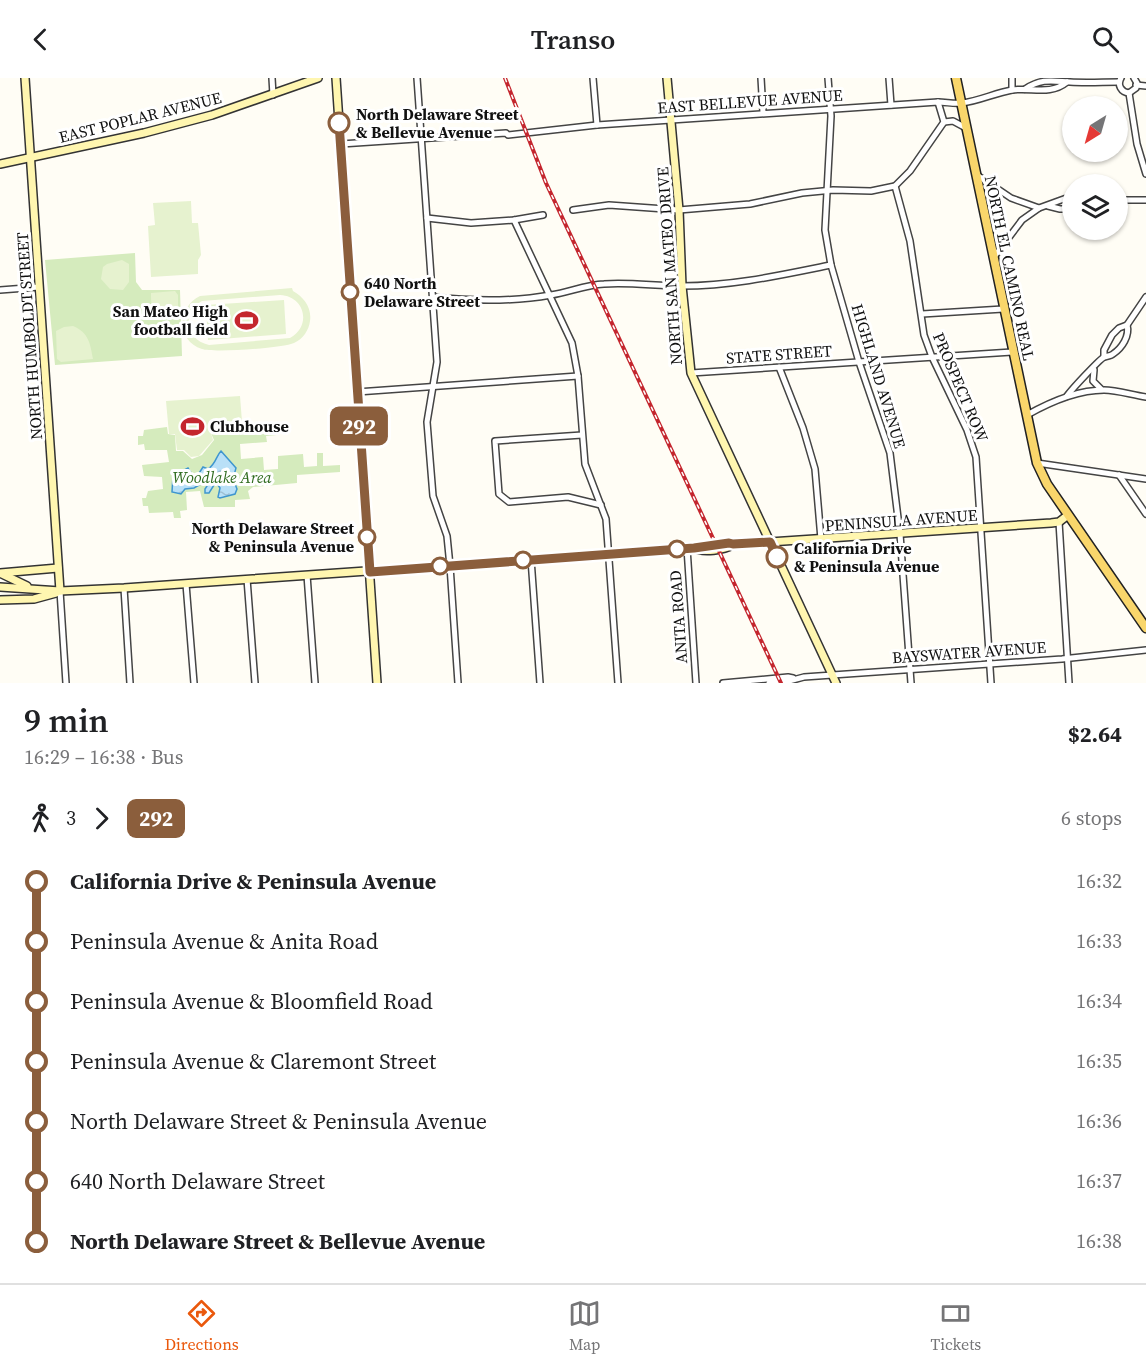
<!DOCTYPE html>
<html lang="en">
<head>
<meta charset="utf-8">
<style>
	:root { --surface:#fff; --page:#f2f2f2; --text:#202124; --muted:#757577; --line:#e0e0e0; --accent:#ea580c }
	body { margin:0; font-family:"Source Serif 4",serif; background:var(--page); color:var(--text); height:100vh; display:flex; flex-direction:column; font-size:22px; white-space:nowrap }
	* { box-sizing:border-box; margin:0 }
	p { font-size:20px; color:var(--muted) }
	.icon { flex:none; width:33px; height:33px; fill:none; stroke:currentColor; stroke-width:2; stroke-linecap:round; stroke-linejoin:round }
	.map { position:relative; height:605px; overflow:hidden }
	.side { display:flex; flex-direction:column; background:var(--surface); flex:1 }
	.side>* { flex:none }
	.badge { padding:0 12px; border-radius:9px; font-size:21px; line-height:39px }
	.needle { width:39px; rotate:217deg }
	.tools { position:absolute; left:1062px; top:18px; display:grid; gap:12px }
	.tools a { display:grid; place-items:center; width:66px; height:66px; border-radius:50%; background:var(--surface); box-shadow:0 2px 4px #0004; font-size:30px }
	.map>.badge { position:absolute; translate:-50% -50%; box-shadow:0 0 0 3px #fff }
	.legs { display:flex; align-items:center; gap:9px; height:66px; padding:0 24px; font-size:20px }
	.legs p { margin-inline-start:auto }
	.summary { display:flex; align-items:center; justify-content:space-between; height:102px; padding:0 24px }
	h1 { font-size:33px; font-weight:600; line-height:45px }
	ul { padding:0 24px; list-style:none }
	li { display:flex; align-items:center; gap:21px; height:60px; font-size:22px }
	li i { display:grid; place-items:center; width:9px; height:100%; margin:0 8px; background:currentColor }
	li i::after { content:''; width:15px; height:15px; margin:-8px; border:4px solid; border-radius:50%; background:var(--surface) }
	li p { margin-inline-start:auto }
	li:first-child i { background:linear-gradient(#0000 50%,currentColor 0) }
	li:last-child i { background:linear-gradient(currentColor 50%,#0000 0) }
	header { display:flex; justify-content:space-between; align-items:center; height:78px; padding:0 24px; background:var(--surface); font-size:27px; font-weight:600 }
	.tabs { display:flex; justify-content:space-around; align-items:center; height:84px; border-top:2px solid var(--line); background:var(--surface); font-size:16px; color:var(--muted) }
	.tabs a { display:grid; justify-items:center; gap:3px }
	.tabs .current { color:var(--accent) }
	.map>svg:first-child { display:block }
	.park { fill:#d5ebbd }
	.pitch { fill:#e6f2cf; fill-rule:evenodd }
	.water { fill:url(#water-ripples); stroke:#3f96cf; stroke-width:1.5 }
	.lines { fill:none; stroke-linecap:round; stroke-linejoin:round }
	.street-casing { stroke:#444; stroke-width:8 }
	.secondary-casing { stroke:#333; stroke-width:10 }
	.primary-casing { stroke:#222; stroke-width:11 }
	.street { stroke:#fff; stroke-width:5 }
	.secondary { stroke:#fff6b0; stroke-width:7 }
	.primary { stroke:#f9d66b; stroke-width:8 }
	.rail-casing { stroke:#c4262e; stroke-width:4 }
	.rail { stroke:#fff; stroke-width:1.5; stroke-dasharray:4.5; stroke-linecap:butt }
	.line-1-casing { stroke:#fff; stroke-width:14 }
	.line-1 { stroke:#8b5e3c; stroke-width:9 }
	.stop-1-dot { fill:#fff; stroke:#8b5e3c; stroke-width:3 }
	.labels { text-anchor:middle; stroke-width:6; stroke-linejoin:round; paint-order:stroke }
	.street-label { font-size:16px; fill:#111; stroke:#fff }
	.stop-label { font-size:16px; font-weight:bold; fill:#111; stroke:#fff; text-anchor:start }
	.poi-label { font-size:16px; font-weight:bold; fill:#111; stroke:#fff; text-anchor:end }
	.park-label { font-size:16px; font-style:italic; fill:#2f6b1f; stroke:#fff }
</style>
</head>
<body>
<header><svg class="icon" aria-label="back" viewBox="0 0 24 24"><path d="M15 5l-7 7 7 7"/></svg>Transo<svg class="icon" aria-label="search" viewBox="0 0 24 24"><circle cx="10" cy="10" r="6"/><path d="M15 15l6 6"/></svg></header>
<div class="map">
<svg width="1146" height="605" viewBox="0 0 1146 605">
	<defs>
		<pattern id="water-ripples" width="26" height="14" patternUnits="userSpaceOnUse" patternTransform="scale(1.5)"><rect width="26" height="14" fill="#b9e0f7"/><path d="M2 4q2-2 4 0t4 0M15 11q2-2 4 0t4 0" fill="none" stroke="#9ebfd3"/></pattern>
	</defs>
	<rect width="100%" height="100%" fill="#fffdf5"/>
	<g class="park">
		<polygon points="135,175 136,204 142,212 180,212 182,278 55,287 45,182"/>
		<polygon points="265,344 266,348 277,348 277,357 266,358 267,364 240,366 241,381 263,379 264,392 278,391 278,378 303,376 304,389 317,388 317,375 323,375 323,388 340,387 340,394 297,397 297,405 253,409 248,413 250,421 235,422 235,429 204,429 200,413 186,414 187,432 180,433 181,440 174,440 173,434 149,435 148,428 143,428 142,420 146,420 148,413 163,411 162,399 144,398 142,387 169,384 167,372 145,372 144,366 138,367 138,358 143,358 144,352 167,349 168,356 175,357 176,373 183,373 192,381 202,377 214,362 211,355 216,346"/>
	</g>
	<g class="pitch">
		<polygon points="191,123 192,145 198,145 201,177 198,182 198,196 151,199 148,148 155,147 153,125"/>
		<polygon points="122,182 129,186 129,204 123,212 110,211 101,201 103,189 107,186"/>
		<path d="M292 210 293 213C304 219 312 230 310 243 309 252 303 261 294 265 284 270 213 275 202 271 176 263 177 229 200 218ZM280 217C305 218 312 248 290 260L209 267C186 262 181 235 202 223Z"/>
		<path d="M175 213 178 217V238H160C151 231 151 226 151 215Z"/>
		<polygon points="284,222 286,256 208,262 206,227"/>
		<path d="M73 248C89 255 90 265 93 281L61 284 57 281 56 253 64 249Z"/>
		<polygon points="240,318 242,344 215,345 211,355 213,362 199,378 191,379 184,372 177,372 175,356 169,356 166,323"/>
	</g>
	<path class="water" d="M221 373 236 390 233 401 237 411 235 416 220 420 218 419 220 410 218 407H214L209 415H205V411L209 405 206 403 194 410 185 411 181 416 172 414 173 398 188 390 193 398 196 400 203 389 208 391C216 386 216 378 221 373Z"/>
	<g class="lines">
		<defs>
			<g id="street">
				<polyline points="272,0 273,17"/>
				<polyline points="417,0 437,284 427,344 433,418 447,458 450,488 458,605"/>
				<polyline points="593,0 597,47"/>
				<polyline points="761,0 763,34"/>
				<polyline points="828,0 831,38 825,152 831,187 859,284 890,375 900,456 911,605"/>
				<polyline points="889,0 891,27"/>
				<path d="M1121 0C1117 7 1121 14 1129 15"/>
				<polyline points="1136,7 1146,8"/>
				<path d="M1025 11C1042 0 1052 3 1070 4 1086 5 1103 4 1119 4"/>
				<polyline points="1012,12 1012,0"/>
				<polyline points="1129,15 1137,66 1146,96"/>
				<polyline points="1129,15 1136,10 1137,5 1134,0"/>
				<polyline points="944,44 953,43 966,50"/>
				<path d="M341 66 506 55 508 57 597 47 938 24C946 24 954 26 962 25 979 23 995 15 1012 12 1031 9 1050 18 1067 4"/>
				<polyline points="977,97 1011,120 1039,130"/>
				<polyline points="895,108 910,163 924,257 932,279 967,352 976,379 991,605"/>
				<polyline points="1118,122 1146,122"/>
				<polyline points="1048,128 1060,131 1072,131"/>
				<polyline points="573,132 609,127 679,132 750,126 802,115 833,112 871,113 895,108 910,93 944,44 938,24"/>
				<polyline points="427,140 471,145 514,142 543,137"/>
				<polyline points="514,142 572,265 578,298 585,386 606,441 618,605"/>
				<polyline points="994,179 1022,142 1039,130 1072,118"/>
				<polyline points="0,212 39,209"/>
				<path d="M433 219C472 223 512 224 551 217 570 214 585 207 604 206 629 204 656 208 682 208 733 208 781 197 831 187"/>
				<polyline points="922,236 1003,231"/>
				<polyline points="1104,279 1104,272 1112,257 1119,250 1127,247 1146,219"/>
				<polyline points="779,289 803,350 815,391 821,461"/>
				<polyline points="1094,292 1093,303 1101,311"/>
				<polyline points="691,295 1012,274"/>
				<polyline points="357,314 578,298"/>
				<path d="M1067 318C1071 312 1098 283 1104 279 1107 278 1111 278 1113 276 1122 270 1130 258 1127 247"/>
				<path d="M1027 337C1050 324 1077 312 1104 312 1117 312 1132 317 1146 319"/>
				<polyline points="582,357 495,363 499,416 509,424 568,419 601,427"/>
				<polyline points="1037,385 1146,401"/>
				<polyline points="1119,397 1146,436"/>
				<polyline points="1059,444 1069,605"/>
				<polyline points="687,470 696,605"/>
				<polyline points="531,481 540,605"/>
				<polyline points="307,497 315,605"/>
				<polyline points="247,501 255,605"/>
				<polyline points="186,506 194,605"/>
				<polyline points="124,510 130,605"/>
				<polyline points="60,513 66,605"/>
				<polyline points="723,605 788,599 793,600"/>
				<polyline points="769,605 789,603 804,599 1062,581 1146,572"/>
			</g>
			<g id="secondary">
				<polyline points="25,0 60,513"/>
				<polyline points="336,0 377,605"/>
				<polyline points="667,0 679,132 682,208 691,295 836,605"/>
				<polyline points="0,86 144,55 212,37 318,0"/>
				<path d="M694 470C703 475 724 472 733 467"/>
				<polyline points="0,495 58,490"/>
				<polyline points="2,496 27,508"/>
				<polyline points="0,509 60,513 124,510 694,470 729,465 738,466 1051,445 1059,444 1068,437"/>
				<polyline points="0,522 34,521 56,515"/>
			</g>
			<polyline id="primary" points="956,0 1037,385 1047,406 1146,550"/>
		</defs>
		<use href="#street" class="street-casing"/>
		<use href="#secondary" class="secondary-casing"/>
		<use href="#primary" class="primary-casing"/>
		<use href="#street" class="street"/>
		<use href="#secondary" class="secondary"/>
		<use href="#primary" class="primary"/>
		<defs>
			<polyline id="rail" points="505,0 546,105 781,605"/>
		</defs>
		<use href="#rail" class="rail-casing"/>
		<use href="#rail" class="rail"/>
	</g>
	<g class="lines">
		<defs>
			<polyline id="line-1" points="339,45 370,494 694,470 729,465 733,466 770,464 777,479"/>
		</defs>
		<use href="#line-1" class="line-1-casing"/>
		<use href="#line-1" class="line-1"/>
	</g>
	<defs>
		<symbol id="stadium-bare" viewBox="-9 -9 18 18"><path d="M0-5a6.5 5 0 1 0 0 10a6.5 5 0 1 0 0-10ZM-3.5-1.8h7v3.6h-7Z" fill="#c4262e" stroke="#fff" stroke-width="2.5" paint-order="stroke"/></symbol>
	</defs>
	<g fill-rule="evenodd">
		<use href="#stadium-bare" x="230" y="226" width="33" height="33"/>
		<use href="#stadium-bare" x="176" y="332" width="33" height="33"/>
	</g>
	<g class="stop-1-dot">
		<circle cx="339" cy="45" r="10"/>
		<circle cx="350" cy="214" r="8"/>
		<circle cx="367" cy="459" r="8"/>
		<circle cx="677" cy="471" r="8"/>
		<circle cx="777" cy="479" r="10"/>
		<circle cx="523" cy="482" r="8"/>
		<circle cx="440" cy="488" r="8"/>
	</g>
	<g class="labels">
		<g class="street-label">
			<text transform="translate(750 23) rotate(-4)" y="6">EAST BELLEVUE AVENUE</text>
			<text transform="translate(140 39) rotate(-14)" y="6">EAST POPLAR AVENUE</text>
			<text transform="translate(669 188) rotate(-94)" y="6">NORTH SAN MATEO DRIVE</text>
			<text transform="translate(1010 190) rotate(78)" y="6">NORTH EL CAMINO REAL</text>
			<text transform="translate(29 258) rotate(-94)" y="6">NORTH HUMBOLDT STREET</text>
			<text transform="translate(779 276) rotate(-4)" y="6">STATE STREET</text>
			<text transform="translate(879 298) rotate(73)" y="6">HIGHLAND AVENUE</text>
			<text transform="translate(961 309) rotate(67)" y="6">PROSPECT ROW</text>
			<text transform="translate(901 442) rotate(-4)" y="6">PENINSULA AVENUE</text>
			<text transform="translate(678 539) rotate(-94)" y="6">ANITA ROAD</text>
			<text transform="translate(969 574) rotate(-4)" y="6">BAYSWATER AVENUE</text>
		</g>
		<g class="stop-label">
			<text x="356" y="42">North Delaware Street<tspan x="356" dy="18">&amp; Bellevue Avenue</tspan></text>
			<text x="364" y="211">640 North<tspan x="364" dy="18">Delaware Street</tspan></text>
			<text x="354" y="456" text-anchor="end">North Delaware Street<tspan x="354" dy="18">&amp; Peninsula Avenue</tspan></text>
			<text x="794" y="476">California Drive<tspan x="794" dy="18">&amp; Peninsula Avenue</tspan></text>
		</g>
		<g class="poi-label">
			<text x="228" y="239">San Mateo High<tspan x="228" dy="18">football field</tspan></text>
			<text x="210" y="354" text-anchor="start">Clubhouse</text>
		</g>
		<g class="park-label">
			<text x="222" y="405">Woodlake Area</text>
		</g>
	</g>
</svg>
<div class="tools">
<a><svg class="needle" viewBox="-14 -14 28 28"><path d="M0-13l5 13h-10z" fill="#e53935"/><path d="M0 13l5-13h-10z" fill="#757577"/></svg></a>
<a><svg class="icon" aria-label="layers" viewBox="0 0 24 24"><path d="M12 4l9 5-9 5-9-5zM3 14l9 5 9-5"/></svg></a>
</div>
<b class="badge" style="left:359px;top:348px;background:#8b5e3c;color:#fff">292</b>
</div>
<section class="side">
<div class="summary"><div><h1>9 min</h1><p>16:29 – 16:38 · Bus</p></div><b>$2.64</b></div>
<div class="legs"><svg class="icon" aria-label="walk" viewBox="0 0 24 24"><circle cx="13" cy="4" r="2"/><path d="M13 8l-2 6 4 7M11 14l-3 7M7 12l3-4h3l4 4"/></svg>3<svg class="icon" aria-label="forward" viewBox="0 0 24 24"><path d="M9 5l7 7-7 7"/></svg><b class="badge" style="background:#8b5e3c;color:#fff">292</b><p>6 stops</p></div>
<ul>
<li><i style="color:#8b5e3c"></i><b>California Drive &amp; Peninsula Avenue</b><p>16:32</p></li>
<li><i style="color:#8b5e3c"></i><span>Peninsula Avenue &amp; Anita Road</span><p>16:33</p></li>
<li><i style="color:#8b5e3c"></i><span>Peninsula Avenue &amp; Bloomfield Road</span><p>16:34</p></li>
<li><i style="color:#8b5e3c"></i><span>Peninsula Avenue &amp; Claremont Street</span><p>16:35</p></li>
<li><i style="color:#8b5e3c"></i><span>North Delaware Street &amp; Peninsula Avenue</span><p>16:36</p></li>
<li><i style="color:#8b5e3c"></i><span>640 North Delaware Street</span><p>16:37</p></li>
<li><i style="color:#8b5e3c"></i><b>North Delaware Street &amp; Bellevue Avenue</b><p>16:38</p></li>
</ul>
</section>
<nav class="tabs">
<a class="current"><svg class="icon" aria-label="directions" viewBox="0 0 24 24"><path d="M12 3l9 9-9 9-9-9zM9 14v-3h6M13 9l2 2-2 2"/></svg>Directions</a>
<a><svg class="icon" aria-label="map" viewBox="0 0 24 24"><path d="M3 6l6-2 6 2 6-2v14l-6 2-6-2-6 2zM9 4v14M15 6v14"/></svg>Map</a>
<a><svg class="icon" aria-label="tickets" viewBox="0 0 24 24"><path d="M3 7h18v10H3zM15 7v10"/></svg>Tickets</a>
</nav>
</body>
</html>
